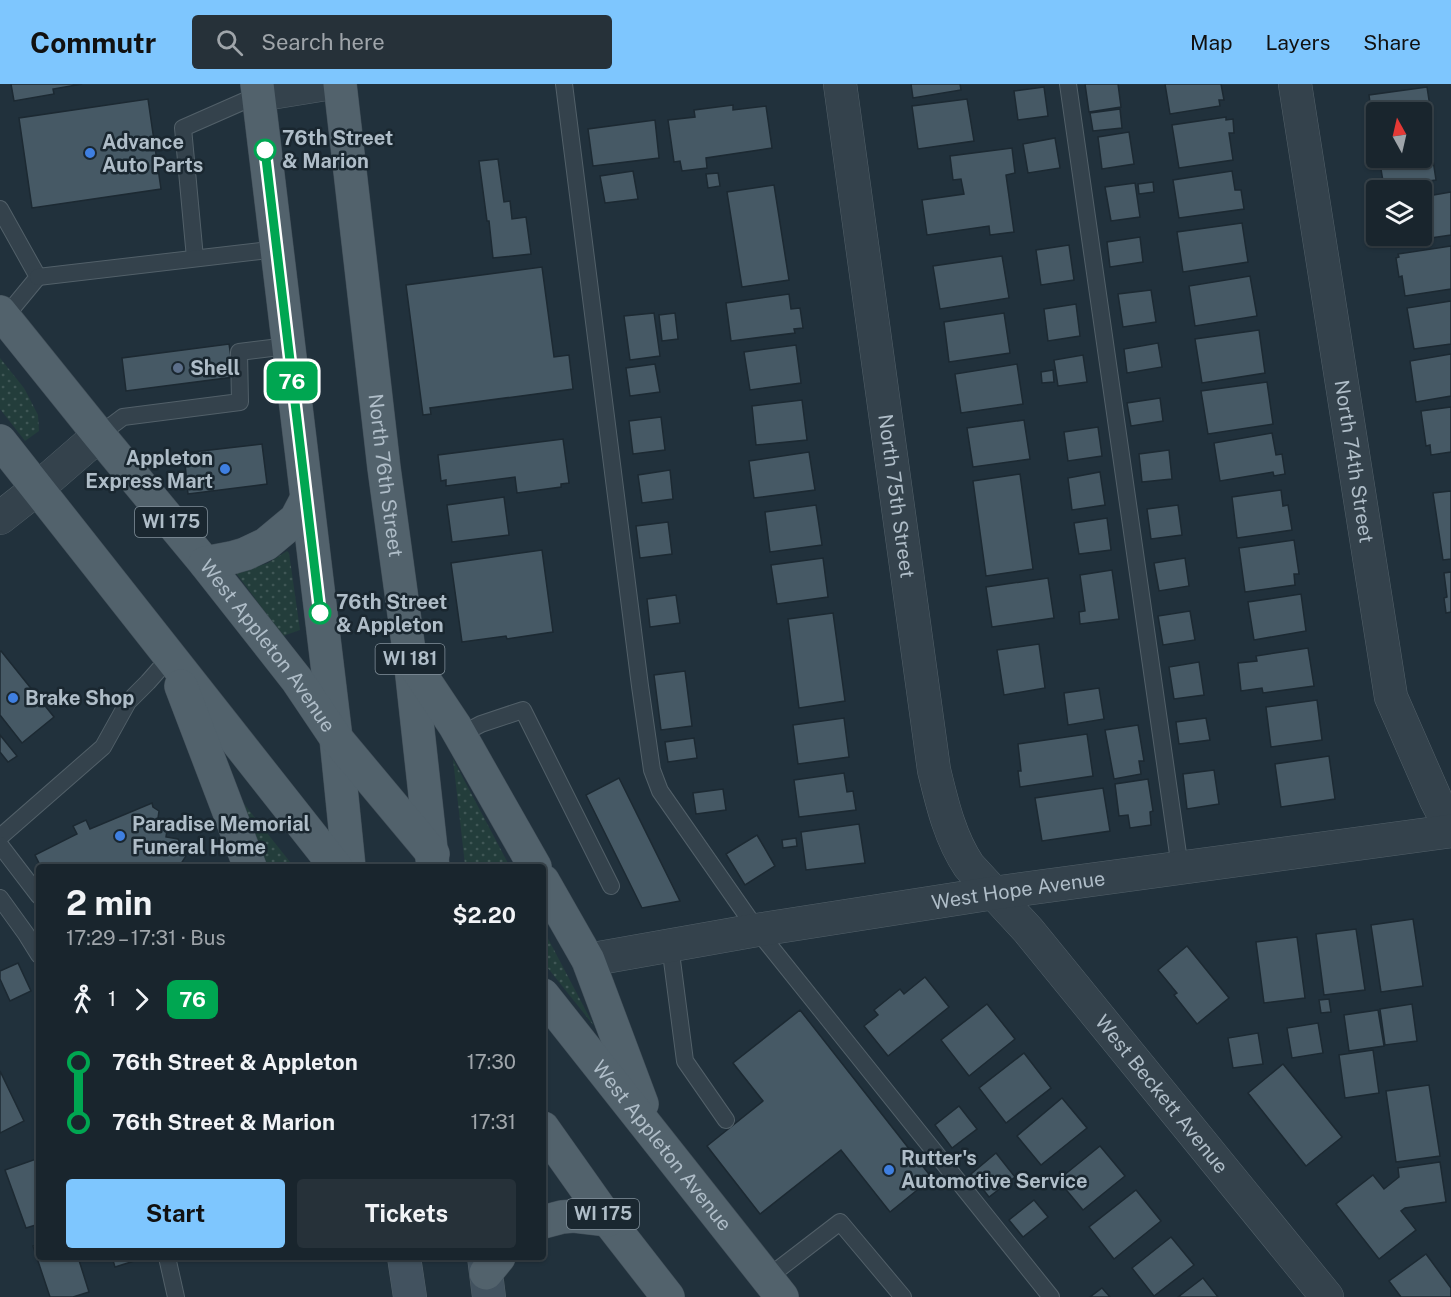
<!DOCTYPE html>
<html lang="en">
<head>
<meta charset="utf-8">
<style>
	:root { --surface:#19252d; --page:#263139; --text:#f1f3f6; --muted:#9fa5aa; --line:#374249; --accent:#7ec6fe }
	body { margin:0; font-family:"Public Sans",sans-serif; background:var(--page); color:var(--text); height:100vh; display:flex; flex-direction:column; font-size:22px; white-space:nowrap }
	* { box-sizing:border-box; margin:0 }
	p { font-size:20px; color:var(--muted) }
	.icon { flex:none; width:33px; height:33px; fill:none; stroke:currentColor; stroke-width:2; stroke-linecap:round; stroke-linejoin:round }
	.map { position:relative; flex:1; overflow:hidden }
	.panel { position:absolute; left:36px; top:780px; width:510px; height:396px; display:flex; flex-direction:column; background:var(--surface); border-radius:6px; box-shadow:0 2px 4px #0004,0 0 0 2px var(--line) }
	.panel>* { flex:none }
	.badge { padding:0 12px; border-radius:9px; font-size:21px; line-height:39px }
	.needle { width:39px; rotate:352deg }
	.tools { position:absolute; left:1366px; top:18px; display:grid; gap:12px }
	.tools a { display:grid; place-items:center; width:66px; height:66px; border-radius:6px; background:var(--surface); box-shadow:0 2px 4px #0004,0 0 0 2px var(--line); font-size:30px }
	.map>.badge { position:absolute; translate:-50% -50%; box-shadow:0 0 0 3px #fff }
	.legs { display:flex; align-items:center; gap:9px; height:66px; padding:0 30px; font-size:20px }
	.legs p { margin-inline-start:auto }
	.summary { display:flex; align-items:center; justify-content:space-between; height:102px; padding:0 30px }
	h1 { font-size:33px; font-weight:700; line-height:45px }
	.action { display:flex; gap:12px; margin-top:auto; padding:12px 30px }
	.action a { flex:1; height:69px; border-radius:6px; background:var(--accent); color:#111; font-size:24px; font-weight:700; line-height:69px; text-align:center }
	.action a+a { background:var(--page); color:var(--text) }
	ul { padding:0 30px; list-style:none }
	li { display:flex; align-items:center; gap:21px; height:60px; font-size:22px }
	li i { display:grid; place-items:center; width:9px; height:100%; margin:0 8px; background:currentColor }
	li i::after { content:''; width:15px; height:15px; margin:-8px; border:4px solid; border-radius:50%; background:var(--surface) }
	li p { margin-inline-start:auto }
	li:first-child i { background:linear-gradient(#0000 50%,currentColor 0) }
	li:last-child i { background:linear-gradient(currentColor 50%,#0000 0) }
	header { display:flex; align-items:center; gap:36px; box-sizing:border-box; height:84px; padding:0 30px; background:var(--accent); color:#111 }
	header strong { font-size:28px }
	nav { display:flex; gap:33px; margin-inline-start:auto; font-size:21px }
	.search { width:420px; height:54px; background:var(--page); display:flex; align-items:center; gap:15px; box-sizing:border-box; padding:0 21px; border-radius:6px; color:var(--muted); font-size:22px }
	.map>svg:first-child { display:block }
	.green { fill:url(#green-dots) }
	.building { fill:#465965; stroke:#1c2932; stroke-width:1.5 }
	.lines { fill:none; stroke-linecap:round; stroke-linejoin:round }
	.lane-casing { stroke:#526069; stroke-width:18 }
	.street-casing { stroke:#526069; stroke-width:34 }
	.secondary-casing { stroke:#526069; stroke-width:34 }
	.primary-casing { stroke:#414e58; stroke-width:34 }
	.lane { stroke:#34424c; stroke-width:16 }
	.street { stroke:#34424c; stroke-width:33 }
	.secondary { stroke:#42525f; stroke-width:33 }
	.primary { stroke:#52626c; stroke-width:33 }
	.line-1-casing { stroke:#fff; stroke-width:14 }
	.line-1 { stroke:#00a651; stroke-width:9 }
	.stop-1-dot { fill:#fff; stroke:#00a651; stroke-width:3 }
	.shop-dot { fill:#3f7fe0; stroke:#1a2730; stroke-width:2 }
	.service-dot { fill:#5c6f8a; stroke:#1a2730; stroke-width:2 }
	.labels { text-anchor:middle; stroke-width:5; stroke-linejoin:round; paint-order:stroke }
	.shield { fill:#1a2730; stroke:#82909a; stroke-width:1.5 }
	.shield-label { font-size:18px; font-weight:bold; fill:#afbdc8 }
	.stop-label { font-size:20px; font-weight:bold; fill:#afbdc8; stroke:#1a2730; text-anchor:start }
	.poi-label { font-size:20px; font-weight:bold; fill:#afbdc8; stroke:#1a2730; text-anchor:start }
	.street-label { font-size:20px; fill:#afbdc8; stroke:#1a2730 }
</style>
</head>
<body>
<header>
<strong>Commutr</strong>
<div class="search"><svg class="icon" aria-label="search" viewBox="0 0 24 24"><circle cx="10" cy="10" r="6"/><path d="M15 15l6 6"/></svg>Search here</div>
<nav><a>Map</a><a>Layers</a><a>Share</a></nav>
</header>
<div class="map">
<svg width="1451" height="1213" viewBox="0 0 1451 1213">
	<defs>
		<pattern id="green-dots" width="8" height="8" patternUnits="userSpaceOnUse" patternTransform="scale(1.5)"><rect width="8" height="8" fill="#233d3b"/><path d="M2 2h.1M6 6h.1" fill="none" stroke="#405756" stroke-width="1.8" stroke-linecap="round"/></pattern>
	</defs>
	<rect width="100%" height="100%" fill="#21313c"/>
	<g class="green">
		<polygon points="0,274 24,304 38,331 39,347 25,357 0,325"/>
		<polygon points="287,467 289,469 300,546 283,552 236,489 268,479"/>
		<polygon points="453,675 510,783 467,783 465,781"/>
		<polygon points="237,711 294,783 267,783"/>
		<polygon points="543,845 594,942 543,878"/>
	</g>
	<g class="building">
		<polygon points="11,0 82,0 53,5 54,10 14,17"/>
		<polygon points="911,0 960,0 961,6 913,14"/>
		<polygon points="1085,0 1118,0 1121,23 1089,28"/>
		<polygon points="1165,0 1221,0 1224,16 1219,16 1220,22 1170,30"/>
		<polygon points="1044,3 1048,32 1018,36 1014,7"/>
		<polygon points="1427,3 1433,42 1422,43 1422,28 1377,28 1377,49 1374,50 1369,11"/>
		<polygon points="148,15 161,105 32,124 19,34"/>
		<polygon points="967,15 974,57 918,65 912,22"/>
		<polygon points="733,21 733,26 766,22 772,64 706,74 707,84 682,87 680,77 674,78 668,36 695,33 694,26"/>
		<polygon points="1120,25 1122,44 1093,47 1090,29"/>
		<polygon points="1226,33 1226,36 1233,35 1234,49 1229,49 1233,76 1179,84 1172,41"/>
		<polygon points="655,36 659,74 593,82 588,45"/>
		<polygon points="1129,48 1134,80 1102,85 1098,53"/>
		<polygon points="1055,54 1060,84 1028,89 1023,60"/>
		<polygon points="1430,56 1436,96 1384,103 1379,74 1422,74 1422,58"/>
		<polygon points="1012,64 1015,89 1006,91 1014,148 990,151 989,142 927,151 922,116 964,110 961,95 953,96 950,72"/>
		<polygon points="498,75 504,118 510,117 512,135 526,133 531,170 493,174 489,137 487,137 479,77"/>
		<polygon points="633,87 638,115 605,119 600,92"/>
		<polygon points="1232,87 1235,106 1241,106 1244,125 1179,134 1173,96"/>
		<polygon points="718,89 720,102 708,104 706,90"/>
		<polygon points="1153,98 1154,108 1139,110 1138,100"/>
		<polygon points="1135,99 1140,133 1111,137 1105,103"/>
		<polygon points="774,101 789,196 742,203 727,108"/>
		<polygon points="1451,108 1451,151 1397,159 1396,152 1422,152 1422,113"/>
		<polygon points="1242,139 1248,178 1183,188 1177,148"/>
		<polygon points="1140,153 1143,178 1110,183 1107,158"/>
		<polygon points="1069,161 1074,196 1041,201 1036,166"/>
		<polygon points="1451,162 1451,205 1405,212 1402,192 1399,193 1396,174 1399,173 1398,170"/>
		<polygon points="1002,172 1009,214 940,225 933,182"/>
		<polygon points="542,183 554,273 569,271 573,305 430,324 431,330 423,331 406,201"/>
		<polygon points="1250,192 1257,232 1195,242 1189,202"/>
		<polygon points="1151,206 1156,238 1123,243 1118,210"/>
		<polygon points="789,210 791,225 800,224 803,244 794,245 795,249 731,257 726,219"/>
		<polygon points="1451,217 1451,260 1414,265 1407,224"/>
		<polygon points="1076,220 1080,252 1048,257 1044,225"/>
		<polygon points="654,229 660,272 630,276 624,232"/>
		<polygon points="675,229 678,255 662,257 659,231"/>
		<polygon points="1004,229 1010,269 949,278 944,238"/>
		<polygon points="1259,246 1265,289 1202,299 1195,255"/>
		<polygon points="1158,259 1162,283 1127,289 1124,265"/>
		<polygon points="229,260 234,293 126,307 122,274"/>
		<polygon points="796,261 801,299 750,306 744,268"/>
		<polygon points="1451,270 1451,312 1416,318 1410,277"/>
		<polygon points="1083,271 1087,298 1058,302 1054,276"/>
		<polygon points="655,280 660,308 630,312 626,284"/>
		<polygon points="1017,280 1023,320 961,329 955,290"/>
		<polygon points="1053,286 1054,298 1042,299 1041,288"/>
		<polygon points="1267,298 1273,340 1208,350 1201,307"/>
		<polygon points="1160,314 1163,337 1131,342 1127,319"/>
		<polygon points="802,316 807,356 756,361 752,322"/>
		<polygon points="1451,323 1451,368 1431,371 1430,361 1426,362 1421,327"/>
		<polygon points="661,333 665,366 633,370 629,337"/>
		<polygon points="1024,336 1030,375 973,383 967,344"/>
		<polygon points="1098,343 1102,372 1068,377 1064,348"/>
		<polygon points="1272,349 1276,371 1282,370 1285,390 1274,392 1273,388 1220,397 1214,359"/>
		<polygon points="563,355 569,399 561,400 561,403 517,409 515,393 446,402 446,396 441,397 438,371"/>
		<polygon points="262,360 267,400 188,410 184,369"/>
		<polygon points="1169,366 1172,395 1142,398 1139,370"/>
		<polygon points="809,368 815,406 754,414 749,377"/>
		<polygon points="670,386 673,415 642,419 638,391"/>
		<polygon points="1100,388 1105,421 1072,426 1068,394"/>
		<polygon points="1020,390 1033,485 986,492 973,397"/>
		<polygon points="1281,406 1283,422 1288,421 1292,446 1237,454 1232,413"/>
		<polygon points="1451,407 1451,475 1443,476 1433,409"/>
		<polygon points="504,413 509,451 452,458 447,421"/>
		<polygon points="816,421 822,461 770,468 765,428"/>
		<polygon points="1178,421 1182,451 1151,455 1147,425"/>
		<polygon points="1107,434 1111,466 1079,470 1074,439"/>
		<polygon points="668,438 672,470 640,474 636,442"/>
		<polygon points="1294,456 1299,490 1294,490 1295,501 1245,508 1239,464"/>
		<polygon points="542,466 553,548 507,555 506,552 462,558 451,479"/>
		<polygon points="823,474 828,513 777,520 771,481"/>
		<polygon points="1185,474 1189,502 1159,507 1154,479"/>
		<polygon points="1112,486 1119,535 1080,540 1079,528 1085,527 1080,491"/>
		<polygon points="1451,488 1451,528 1446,529 1444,514 1447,513 1444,489"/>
		<polygon points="1048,494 1054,534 992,543 986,503"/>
		<polygon points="1301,510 1306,547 1254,556 1248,518"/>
		<polygon points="676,511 680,539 650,543 647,515"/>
		<polygon points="1190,527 1195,556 1163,561 1158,532"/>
		<polygon points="833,529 845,617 799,624 788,535"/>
		<polygon points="1039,560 1045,604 1004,611 997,566"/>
		<polygon points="1308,564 1314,602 1263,609 1262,604 1241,607 1238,579 1257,577 1256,572"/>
		<polygon points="1,567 54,633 22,659 0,631 0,568"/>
		<polygon points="1199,578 1204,611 1174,615 1169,583"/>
		<polygon points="685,587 692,642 661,646 654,591"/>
		<polygon points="1099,604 1104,635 1068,641 1064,609"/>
		<polygon points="1317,616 1322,656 1271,663 1266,623"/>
		<polygon points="844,634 849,673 798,680 793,641"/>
		<polygon points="1206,634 1210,656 1179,660 1176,638"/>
		<polygon points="1138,641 1144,677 1139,677 1141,690 1114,695 1105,646"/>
		<polygon points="1087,650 1093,692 1020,703 1018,687 1021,687 1018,660"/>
		<polygon points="0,651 17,672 8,678 0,668"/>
		<polygon points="694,654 697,674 668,678 665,658"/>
		<polygon points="1329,672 1335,715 1281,723 1275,680"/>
		<polygon points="1214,686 1219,720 1187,725 1183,690"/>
		<polygon points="844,689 847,708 853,707 856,726 799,733 794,696"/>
		<polygon points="619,694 680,817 642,824 586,711"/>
		<polygon points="1148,695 1153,727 1150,728 1151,741 1130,744 1128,731 1119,732 1115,700"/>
		<polygon points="1103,704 1110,747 1042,757 1035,714"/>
		<polygon points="723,705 726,726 696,730 693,709"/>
		<polygon points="152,719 153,723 159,727 158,734 162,742 167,746 166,753 178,755 186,772 179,783 41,783 35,771 77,750 73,742 86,736 90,745"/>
		<polygon points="859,740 865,779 806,786 801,748"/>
		<polygon points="757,751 775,782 745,801 726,770"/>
		<polygon points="796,754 797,762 783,764 782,756"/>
		<polygon points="1413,835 1423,902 1381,908 1371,841"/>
		<polygon points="1356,845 1365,906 1324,911 1316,850"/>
		<polygon points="1297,853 1305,914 1264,919 1256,858"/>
		<polygon points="1187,862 1229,914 1197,940 1174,911 1177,909 1158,886"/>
		<polygon points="18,879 31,907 10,917 0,895 0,887"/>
		<polygon points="925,893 949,923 888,972 864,942 878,931 874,926 900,905 904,910"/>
		<polygon points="1329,915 1331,928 1321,929 1319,916"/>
		<polygon points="987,920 1015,955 969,992 941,956"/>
		<polygon points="1412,920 1417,957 1385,961 1380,925"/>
		<polygon points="800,926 932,1094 890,1128 841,1066 760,1130 707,1062 763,1017 733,979"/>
		<polygon points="1378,926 1384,962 1349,967 1344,931"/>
		<polygon points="1318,939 1323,969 1292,974 1287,944"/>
		<polygon points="1258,949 1263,980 1233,984 1228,954"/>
		<polygon points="1373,966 1379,1009 1345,1014 1339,971"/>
		<polygon points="1024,969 1051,1004 1006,1039 979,1004"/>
		<polygon points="1283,980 1342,1053 1306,1082 1248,1009"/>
		<polygon points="0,987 24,1037 0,1049"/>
		<polygon points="1429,1001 1440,1072 1396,1078 1386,1007"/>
		<polygon points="1062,1014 1087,1044 1041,1081 1017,1052"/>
		<polygon points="959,1022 977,1045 952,1064 935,1041"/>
		<polygon points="1100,1062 1125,1092 1083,1126 1058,1096"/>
		<polygon points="996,1069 1015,1093 989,1113 971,1090"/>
		<polygon points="39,1074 39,1140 26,1144 5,1086"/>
		<polygon points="1440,1078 1446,1118 1405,1124 1401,1127 1416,1146 1379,1175 1336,1120 1373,1091 1384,1105 1399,1093 1398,1084"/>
		<polygon points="1136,1106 1161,1137 1114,1175 1089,1143"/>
		<polygon points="1034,1116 1048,1133 1023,1153 1009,1136"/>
		<polygon points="1171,1153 1194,1181 1154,1212 1132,1184"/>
		<polygon points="39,1160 39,1173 78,1173 89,1208 73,1213 50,1213 33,1162"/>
		<polygon points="1426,1170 1451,1204 1451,1213 1401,1213 1389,1197"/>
		<polygon points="112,1173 147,1173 115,1183"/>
		<polygon points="1203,1194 1218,1213 1178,1213"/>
		<polygon points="1102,1204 1110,1213 1090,1213"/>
	</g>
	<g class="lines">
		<defs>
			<g id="lane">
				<polyline points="564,0 640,602 652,686 660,707 757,846 1051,1213"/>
				<polyline points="1068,0 1180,784"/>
				<polyline points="0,125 38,193 5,233"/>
				<polyline points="195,174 183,44 258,11"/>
				<polyline points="38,193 277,165"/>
				<polyline points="99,351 123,333 240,318 239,268 288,262"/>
				<polyline points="460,651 481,640 523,626 611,802"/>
				<polyline points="0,753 103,663 128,618 148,598 170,573"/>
				<polyline points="0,761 39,812"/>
				<polyline points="0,814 26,850 39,871"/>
				<polyline points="670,861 685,977 726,1036"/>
				<polyline points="167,1173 176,1213"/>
				<polyline points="767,1194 840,1138 903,1213"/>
			</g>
			<g id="street">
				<path id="s1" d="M840 0 934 686C942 719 950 754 969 782L1028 846 1327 1213"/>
				<path id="s2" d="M1295 0 1391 613 1436 716 1451 745"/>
				<polyline points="258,11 326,0"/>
				<polyline points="0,434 38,404 99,351"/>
				<path id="s3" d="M588 876 757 846 994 809 1451 747"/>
			</g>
			<g id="secondary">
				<polyline points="404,1173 410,1213"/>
				<polyline points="484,1173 489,1213"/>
			</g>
			<g id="primary">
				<polyline points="257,0 336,654 349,783"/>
				<path id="s4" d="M340 0 384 384 410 574 433 783"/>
				<path id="s5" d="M0 228 99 351 205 479 297 596 336 654 433 770"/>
				<polyline points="0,357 336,783"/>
				<polyline points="205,479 231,474 245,470 266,460 296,435 306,416"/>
				<polyline points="413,579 455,642 535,783"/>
				<polyline points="181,602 250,783"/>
				<polyline points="543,797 588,876 642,1020"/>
				<path id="s6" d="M543 911 782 1213"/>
				<polyline points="543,1044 608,1136 668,1213"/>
				<polyline points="543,1138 562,1133 574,1132 608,1136"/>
				<polyline points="486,1189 499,1173"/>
			</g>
		</defs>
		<use href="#lane" class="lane-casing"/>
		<use href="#street" class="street-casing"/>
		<use href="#secondary" class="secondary-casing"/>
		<use href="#primary" class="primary-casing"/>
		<use href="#lane" class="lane"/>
		<use href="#street" class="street"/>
		<use href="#secondary" class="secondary"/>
		<use href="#primary" class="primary"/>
	</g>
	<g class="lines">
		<defs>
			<polyline id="line-1" points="265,66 320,529"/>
		</defs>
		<use href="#line-1" class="line-1-casing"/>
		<use href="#line-1" class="line-1"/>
	</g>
	<g class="stop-1-dot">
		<circle cx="265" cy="66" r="10"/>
		<circle cx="320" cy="529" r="10"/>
	</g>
	<g class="shop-dot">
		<circle cx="90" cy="69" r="6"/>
		<circle cx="225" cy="385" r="6"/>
		<circle cx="13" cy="614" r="6"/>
		<circle cx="120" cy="752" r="6"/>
		<circle cx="889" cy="1086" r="6"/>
	</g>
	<circle class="service-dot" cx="178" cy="284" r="6"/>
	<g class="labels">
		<g class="shield">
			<rect x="135" y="423" width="72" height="30" rx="4.5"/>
			<rect x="375.5" y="560" width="69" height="30" rx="4.5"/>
			<rect x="567" y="1115" width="72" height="30" rx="4.5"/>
		</g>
		<g class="shield-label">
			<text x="171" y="444">WI 175</text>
			<text x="410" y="581">WI 181</text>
			<text x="603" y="1136">WI 175</text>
		</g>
		<g class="stop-label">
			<text x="282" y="61">76th Street<tspan x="282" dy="23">&amp; Marion</tspan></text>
			<text x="336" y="525">76th Street<tspan x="336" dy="23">&amp; Appleton</tspan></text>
		</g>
		<g class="poi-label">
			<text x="102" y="65">Advance<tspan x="102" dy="23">Auto Parts</tspan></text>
			<text x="190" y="291">Shell</text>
			<text x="213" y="381" text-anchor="end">Appleton<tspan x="213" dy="23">Express Mart</tspan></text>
			<text x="25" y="621">Brake Shop</text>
			<text x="132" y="747">Paradise Memorial<tspan x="132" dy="23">Funeral Home</tspan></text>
			<text x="901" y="1081">Rutter's<tspan x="901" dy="23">Automotive Service</tspan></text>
		</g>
		<g class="street-label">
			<text dy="7" stroke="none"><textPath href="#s2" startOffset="382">North 74th Street</textPath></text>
			<text dy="7" stroke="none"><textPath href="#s4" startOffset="394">North 76th Street</textPath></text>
			<text dy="7" stroke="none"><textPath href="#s1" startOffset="416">North 75th Street</textPath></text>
			<text dy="7" stroke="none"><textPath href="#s5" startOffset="428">West Appleton Avenue</textPath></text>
			<text dy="7" stroke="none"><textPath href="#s3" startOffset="436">West Hope Avenue</textPath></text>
			<text dy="7" stroke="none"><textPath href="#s1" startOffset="1094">West Beckett Avenue</textPath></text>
			<text dy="7" stroke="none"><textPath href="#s6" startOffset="192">West Appleton Avenue</textPath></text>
		</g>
	</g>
</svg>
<div class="tools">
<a><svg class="needle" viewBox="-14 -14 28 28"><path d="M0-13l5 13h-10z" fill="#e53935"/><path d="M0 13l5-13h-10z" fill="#9fa5aa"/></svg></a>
<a><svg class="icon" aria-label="layers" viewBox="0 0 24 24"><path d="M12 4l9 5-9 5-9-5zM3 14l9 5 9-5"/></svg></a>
</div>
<b class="badge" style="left:292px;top:297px;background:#00a651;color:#fff">76</b>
<section class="panel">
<div class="summary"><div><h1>2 min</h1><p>17:29 – 17:31 · Bus</p></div><b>$2.20</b></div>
<div class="legs"><svg class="icon" aria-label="walk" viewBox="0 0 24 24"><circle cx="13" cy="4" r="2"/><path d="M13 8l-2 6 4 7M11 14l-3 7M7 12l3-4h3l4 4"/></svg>1<svg class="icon" aria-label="forward" viewBox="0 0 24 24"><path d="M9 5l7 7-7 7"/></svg><b class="badge" style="background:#00a651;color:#fff">76</b></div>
<ul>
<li><i style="color:#00a651"></i><b>76th Street &amp; Appleton</b><p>17:30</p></li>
<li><i style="color:#00a651"></i><b>76th Street &amp; Marion</b><p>17:31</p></li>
</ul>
<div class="action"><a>Start</a><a>Tickets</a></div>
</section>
</div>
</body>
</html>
